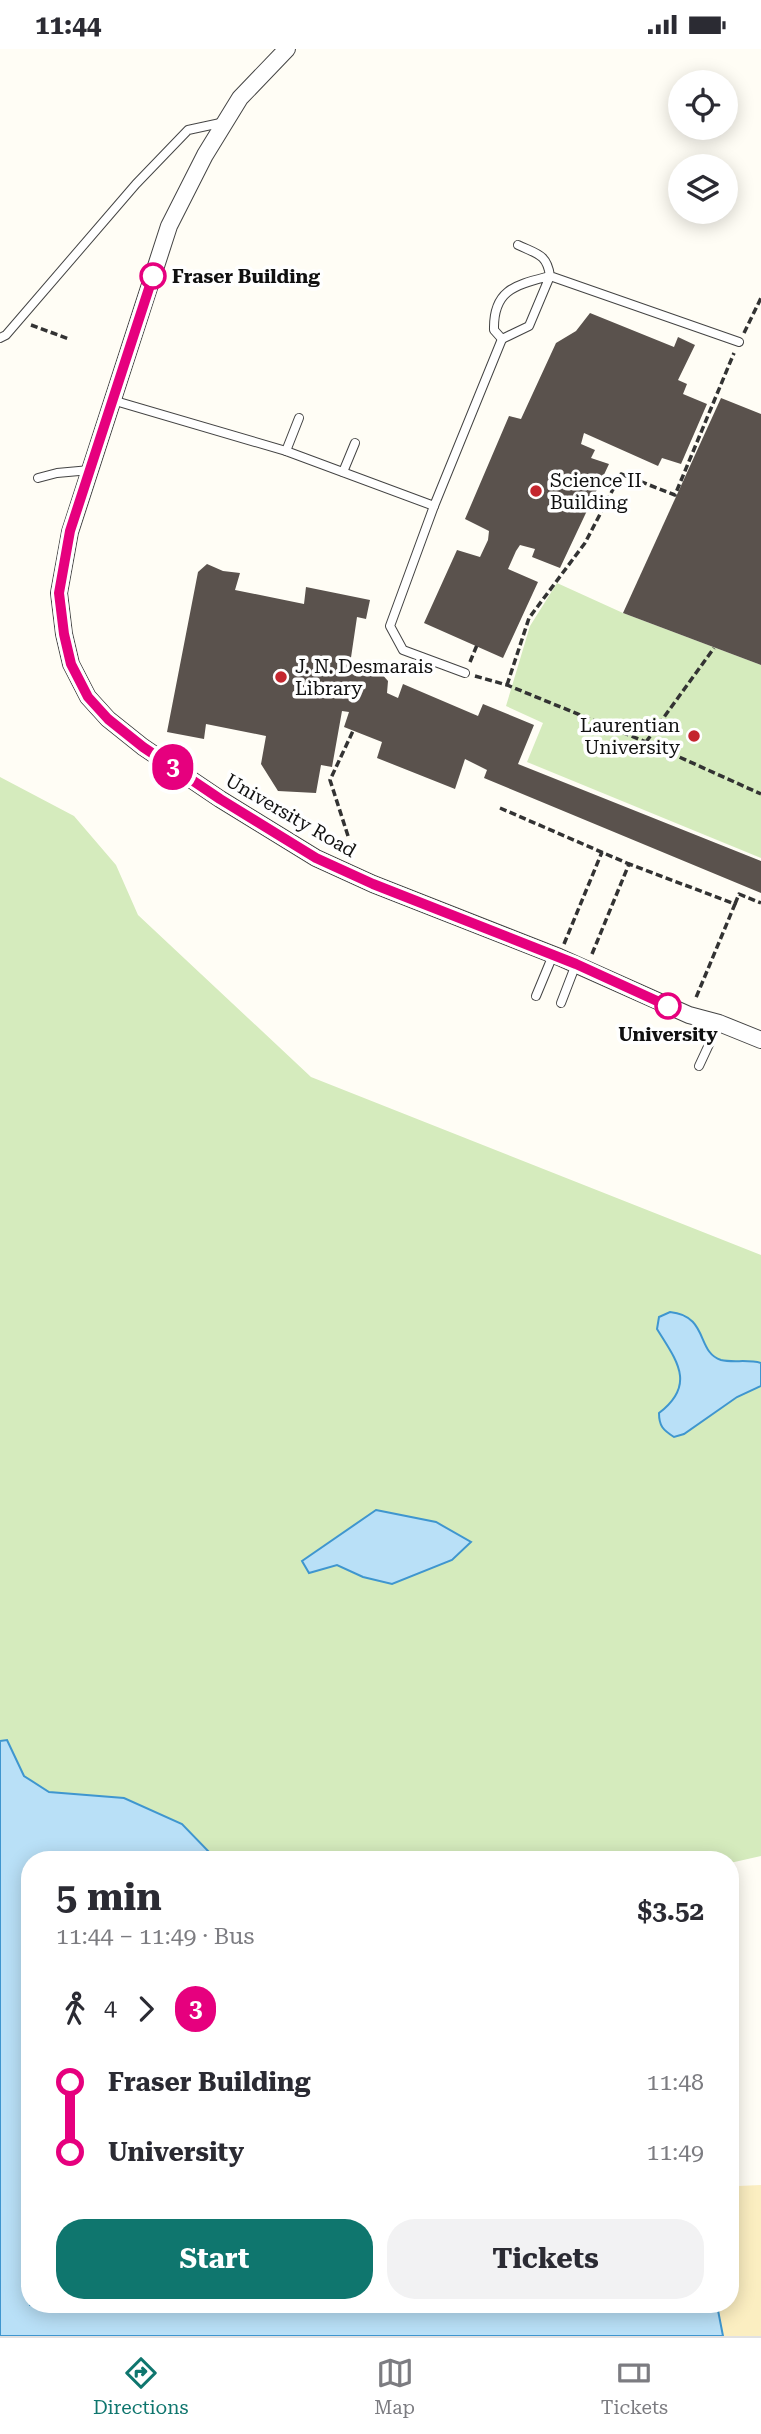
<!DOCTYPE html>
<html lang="en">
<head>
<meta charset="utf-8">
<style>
	:root { --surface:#fff; --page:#f2f2f3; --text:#2b2b33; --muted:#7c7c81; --line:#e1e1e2; --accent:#0f766e }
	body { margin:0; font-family:"Roboto Serif",serif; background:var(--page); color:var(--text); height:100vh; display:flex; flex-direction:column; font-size:26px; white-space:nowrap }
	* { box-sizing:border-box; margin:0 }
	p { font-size:23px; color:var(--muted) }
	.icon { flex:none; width:38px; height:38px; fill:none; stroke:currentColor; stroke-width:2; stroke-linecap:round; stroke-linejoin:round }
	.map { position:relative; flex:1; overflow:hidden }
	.details { position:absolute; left:21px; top:1802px; width:718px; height:462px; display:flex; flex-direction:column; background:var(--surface); border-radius:28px; box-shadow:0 4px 18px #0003 }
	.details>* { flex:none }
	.badge { padding:0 14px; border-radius:23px; font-size:24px; line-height:46px }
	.controls { position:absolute; left:668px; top:21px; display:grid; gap:14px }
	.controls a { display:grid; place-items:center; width:70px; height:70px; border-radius:50%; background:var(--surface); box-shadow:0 4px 18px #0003; font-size:35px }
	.map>.badge { position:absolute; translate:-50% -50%; box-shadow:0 0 0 4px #fff }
	.legs { display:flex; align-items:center; gap:10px; height:77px; padding:0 35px; font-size:23px }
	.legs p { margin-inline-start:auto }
	.head { display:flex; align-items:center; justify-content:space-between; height:119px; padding:0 35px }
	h1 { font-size:38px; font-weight:700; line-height:52px }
	.action { display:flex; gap:14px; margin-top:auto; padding:14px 35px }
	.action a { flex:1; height:80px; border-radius:28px; background:var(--accent); color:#fff; font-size:28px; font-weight:700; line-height:80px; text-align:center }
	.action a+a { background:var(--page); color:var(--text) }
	ul { padding:0 35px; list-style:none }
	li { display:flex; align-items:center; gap:24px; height:70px; font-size:26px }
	li i { display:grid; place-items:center; width:10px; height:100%; margin:0 9px; background:currentColor }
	li i::after { content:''; width:18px; height:18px; margin:-9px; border:5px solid; border-radius:50%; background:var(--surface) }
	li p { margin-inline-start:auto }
	li:first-child i { background:linear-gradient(#0000 50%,currentColor 0) }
	li:last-child i { background:linear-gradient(currentColor 50%,#0000 0) }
	.status { display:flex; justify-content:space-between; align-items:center; height:49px; padding:0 35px; background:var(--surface); direction:ltr }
	.status svg { height:19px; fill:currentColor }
	.tab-bar { display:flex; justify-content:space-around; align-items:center; height:98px; border-top:2px solid var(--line); background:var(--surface); font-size:19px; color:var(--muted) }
	.tab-bar a { display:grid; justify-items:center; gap:4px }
	.tab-bar .selected { color:var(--accent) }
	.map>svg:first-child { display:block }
	.green { fill:#d5ebbd }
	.sand { fill:#fbeec1 }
	.water { fill:#b9e0f7; stroke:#3f96cf; stroke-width:2 }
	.building { fill:#5a524d }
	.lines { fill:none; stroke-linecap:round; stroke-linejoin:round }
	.service-casing { stroke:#444; stroke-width:10 }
	.minor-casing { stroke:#444; stroke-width:18 }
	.path { stroke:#333; stroke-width:3.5; stroke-dasharray:7 3.5; stroke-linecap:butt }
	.service { stroke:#fff; stroke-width:8 }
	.minor { stroke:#fff; stroke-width:16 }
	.line-1-casing { stroke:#fff; stroke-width:16 }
	.line-1 { stroke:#e6007e; stroke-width:10 }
	.stop-1-dot { fill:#fff; stroke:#e6007e; stroke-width:3.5 }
	.poi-dot { fill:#c4262e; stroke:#fff; stroke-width:2.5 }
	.labels { text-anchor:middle; stroke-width:7; stroke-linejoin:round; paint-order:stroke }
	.stop-label { font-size:19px; font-weight:bold; fill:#111; stroke:#fff; text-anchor:start }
	.poi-label { font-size:19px; fill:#111; stroke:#fff; text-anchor:start }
	.street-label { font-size:19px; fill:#111; stroke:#fff }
</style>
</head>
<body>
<div class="status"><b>11:44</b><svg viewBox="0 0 49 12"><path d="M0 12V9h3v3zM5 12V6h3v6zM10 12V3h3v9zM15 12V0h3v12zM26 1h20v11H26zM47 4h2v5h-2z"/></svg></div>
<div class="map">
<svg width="761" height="2287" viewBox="0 0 761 2287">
	<rect width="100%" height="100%" fill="#fffdf5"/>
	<g class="green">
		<polygon points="557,534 623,564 761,616 761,809 527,713 543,674 506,657 530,577"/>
		<polygon points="0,728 74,767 116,816 138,866 311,1028 761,1206 761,1807 730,1814 730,1811 208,1811 212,1805 182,1775 124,1749 49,1743 24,1727 7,1691 0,1692"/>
	</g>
	<polygon class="sand" points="761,2136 761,2287 723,2287 717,2256 730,2256 730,2141 738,2137"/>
	<g class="water">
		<path d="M670 1263C709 1267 696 1303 721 1311 733 1314 748 1310 761 1314V1337L737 1348 684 1385 674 1388C663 1381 659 1377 659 1364 697 1335 676 1311 657 1280L659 1268Z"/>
		<polygon points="376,1461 436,1473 471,1493 452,1511 392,1535 363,1528 337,1516 309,1524 302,1512"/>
		<polygon points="7,1691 24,1727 49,1743 124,1749 182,1775 212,1806 208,1811 30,1811 30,2256 717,2256 723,2287 0,2287 0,1692"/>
	</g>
	<g class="building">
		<polygon points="590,264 674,298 678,288 695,296 678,331 687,335 683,345 707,355 681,415 662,409 658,417 584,384 581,395 595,401 591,409 609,415 560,519 532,508 535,500 520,496 516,502 508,520 538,533 503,609 424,574 457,501 480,508 488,491 489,482 465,470 509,367 521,370 556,294 576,282"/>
		<polygon points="721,349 761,365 761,616 623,564"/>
		<polygon points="207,515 223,522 240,524 235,541 304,555 306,538 370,551 366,570 357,568 349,622 380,623 388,632 387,644 398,649 403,635 478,667 483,655 534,676 518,715 761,812 761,844 484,729 487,721 465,710 455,740 377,709 382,693 344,678 349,663 342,662 332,718 321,716 316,744 278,742 261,715 266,687 206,675 204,690 167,683 198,523"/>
	</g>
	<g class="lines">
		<defs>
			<g id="service">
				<path d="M518 196C537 205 547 205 550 227L739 293"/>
				<path d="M550 227 529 277 502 290 494 281C493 240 516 236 550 227Z"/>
				<polyline points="0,289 6,286 136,135 188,81 225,73"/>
				<polyline points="112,351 286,402 434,457 502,290"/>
				<polyline points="286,402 299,369"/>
				<polyline points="343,423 355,394"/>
				<polyline points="38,429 57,424 90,421"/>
				<polyline points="434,457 390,577 403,601 465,624"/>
				<polyline points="536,947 553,906"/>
				<polyline points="561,954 576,915"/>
				<polyline points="699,1017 719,974"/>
			</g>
			<polyline id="minor" points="287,0 240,49 205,106 169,177 70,483 59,544 64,585 71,615 88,648 108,670 143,698 220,750 316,809 373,835 559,908 689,966 719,974 761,991"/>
		</defs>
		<use href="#service" class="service-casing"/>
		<use href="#minor" class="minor-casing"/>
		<g class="path">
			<polyline points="31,276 69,290"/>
			<polyline points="744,284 761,249"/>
			<polyline points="470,613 477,596"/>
			<polyline points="475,627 507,636 646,693 761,745"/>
			<polyline points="507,636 529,569 585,494 621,425 675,446 734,304"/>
			<polyline points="646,693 714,599"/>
			<polyline points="500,759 629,815"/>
			<polyline points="348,787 330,731 353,682"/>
			<polyline points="735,855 739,845 761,854"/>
			<polyline points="564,895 602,803"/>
			<polyline points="592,905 629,815 735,855 695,951"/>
		</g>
		<use href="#service" class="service"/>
		<use href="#minor" class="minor"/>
	</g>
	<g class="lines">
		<defs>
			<polyline id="line-1" points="153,227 70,482 59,544 64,585 71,615 88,648 108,670 143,698 220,750 316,809 373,835 576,915 668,957"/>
		</defs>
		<use href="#line-1" class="line-1-casing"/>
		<use href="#line-1" class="line-1"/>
	</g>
	<g class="stop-1-dot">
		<circle cx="153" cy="227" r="12"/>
		<circle cx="668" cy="957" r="12"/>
	</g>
	<g class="poi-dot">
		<circle cx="536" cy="442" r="7"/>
		<circle cx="281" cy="628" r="7"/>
		<circle cx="694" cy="687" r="7"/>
	</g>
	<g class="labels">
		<g class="stop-label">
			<text x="172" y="234">Fraser Building</text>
			<text x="668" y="992" text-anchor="middle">University</text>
		</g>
		<g class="poi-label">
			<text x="550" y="438">Science II<tspan x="550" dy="22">Building</tspan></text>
			<text x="295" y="624">J. N. Desmarais<tspan x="295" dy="22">Library</tspan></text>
			<text x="680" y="683" text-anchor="end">Laurentian<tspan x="680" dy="22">University</tspan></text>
		</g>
		<g class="street-label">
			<text transform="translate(291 766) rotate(30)" y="7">University Road</text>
		</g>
	</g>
</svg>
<div class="controls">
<a><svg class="icon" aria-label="locate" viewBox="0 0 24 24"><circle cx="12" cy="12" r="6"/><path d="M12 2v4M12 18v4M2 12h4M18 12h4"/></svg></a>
<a><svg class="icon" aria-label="layers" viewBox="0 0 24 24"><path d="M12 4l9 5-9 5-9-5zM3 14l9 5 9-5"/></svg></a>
</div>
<b class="badge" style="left:173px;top:718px;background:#e6007e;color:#fff">3</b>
<section class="details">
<div class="head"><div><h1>5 min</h1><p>11:44 – 11:49 · Bus</p></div><b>$3.52</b></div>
<div class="legs"><svg class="icon" aria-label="walk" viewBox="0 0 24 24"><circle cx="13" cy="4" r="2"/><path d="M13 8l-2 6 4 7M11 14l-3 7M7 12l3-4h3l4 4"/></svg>4<svg class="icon" aria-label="forward" viewBox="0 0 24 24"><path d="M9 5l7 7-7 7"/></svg><b class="badge" style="background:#e6007e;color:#fff">3</b></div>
<ul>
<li><i style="color:#e6007e"></i><b>Fraser Building</b><p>11:48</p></li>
<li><i style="color:#e6007e"></i><b>University</b><p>11:49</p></li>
</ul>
<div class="action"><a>Start</a><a>Tickets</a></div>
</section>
</div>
<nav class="tab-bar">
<a class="selected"><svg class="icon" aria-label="directions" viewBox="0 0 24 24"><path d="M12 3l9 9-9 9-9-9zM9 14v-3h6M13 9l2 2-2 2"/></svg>Directions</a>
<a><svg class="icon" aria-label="map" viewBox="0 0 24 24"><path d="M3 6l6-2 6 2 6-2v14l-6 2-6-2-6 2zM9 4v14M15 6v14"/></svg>Map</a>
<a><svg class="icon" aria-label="tickets" viewBox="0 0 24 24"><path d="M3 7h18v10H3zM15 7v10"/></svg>Tickets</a>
</nav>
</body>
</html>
